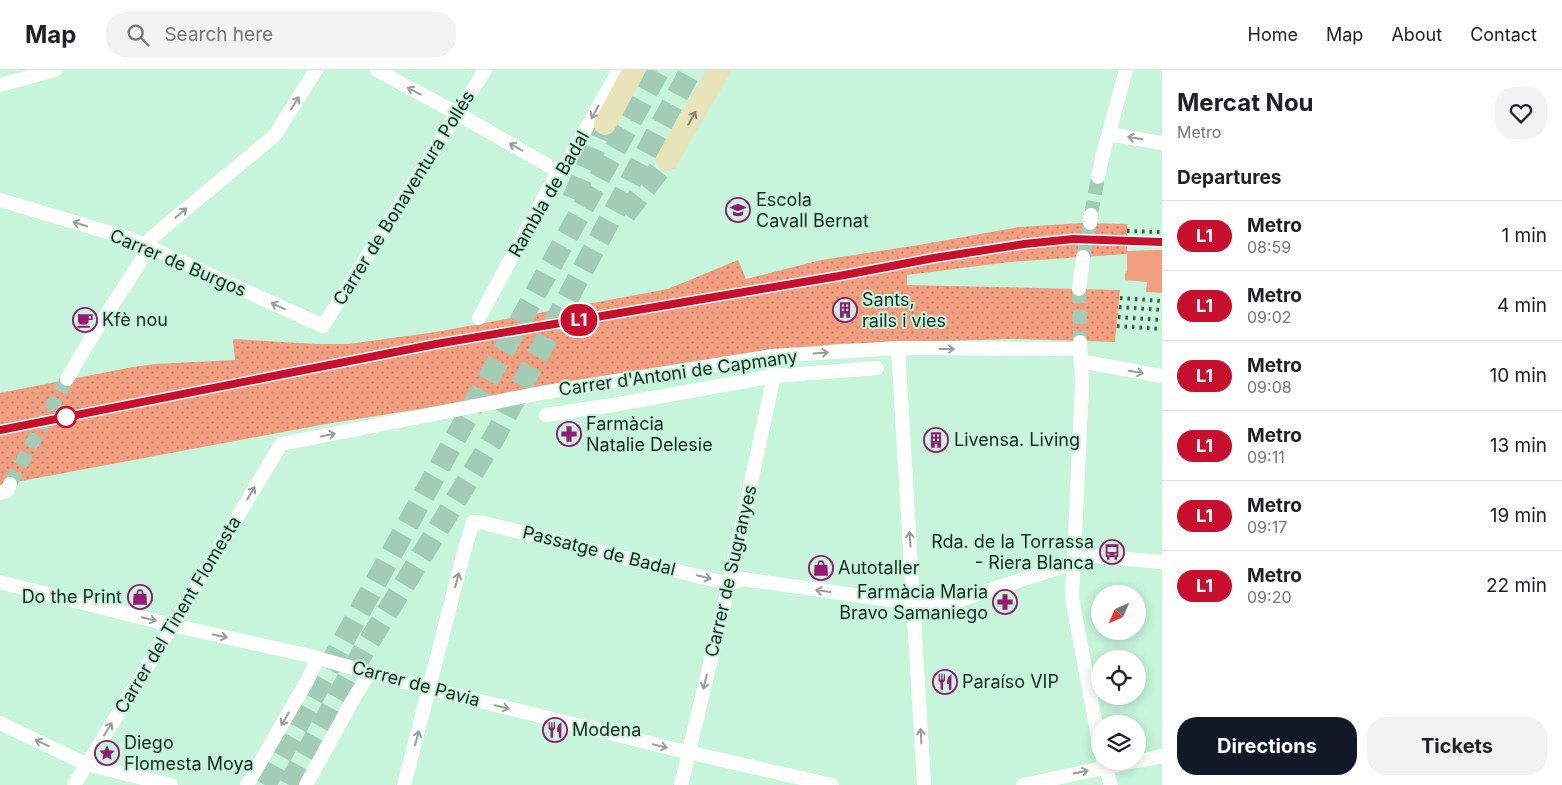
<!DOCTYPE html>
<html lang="en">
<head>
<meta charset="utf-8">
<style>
	:root { --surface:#fff; --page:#f2f2f2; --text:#202124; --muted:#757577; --line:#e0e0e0; --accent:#111827 }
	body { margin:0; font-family:Inter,sans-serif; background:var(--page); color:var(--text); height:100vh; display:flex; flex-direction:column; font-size:19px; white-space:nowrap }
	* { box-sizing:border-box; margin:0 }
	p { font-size:16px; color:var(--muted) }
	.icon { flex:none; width:28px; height:28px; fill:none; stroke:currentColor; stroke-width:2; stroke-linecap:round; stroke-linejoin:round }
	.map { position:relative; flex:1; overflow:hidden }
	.side { display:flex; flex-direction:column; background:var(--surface); width:400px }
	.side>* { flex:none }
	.badge { padding:0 10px; border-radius:16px; font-size:18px; line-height:32px }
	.needle { width:32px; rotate:225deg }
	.fabs { position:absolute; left:1091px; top:515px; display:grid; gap:10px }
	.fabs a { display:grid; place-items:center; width:55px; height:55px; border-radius:50%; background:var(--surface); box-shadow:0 2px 12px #0003; font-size:25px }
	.map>.badge { position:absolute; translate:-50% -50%; box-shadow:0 0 0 2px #fff }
	h2 { padding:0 15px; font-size:19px; line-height:45px }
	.round { display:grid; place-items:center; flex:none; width:52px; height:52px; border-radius:20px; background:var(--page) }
	.head { display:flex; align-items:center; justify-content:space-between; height:85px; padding:0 15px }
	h1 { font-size:24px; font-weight:700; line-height:38px }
	.cta { display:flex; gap:10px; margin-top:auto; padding:10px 15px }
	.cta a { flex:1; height:58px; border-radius:20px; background:var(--accent); color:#fff; font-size:20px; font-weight:700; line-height:58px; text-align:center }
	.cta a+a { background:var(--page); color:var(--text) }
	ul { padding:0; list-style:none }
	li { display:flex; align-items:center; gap:15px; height:70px; padding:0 15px; border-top:1px solid var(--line) }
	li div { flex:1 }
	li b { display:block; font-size:19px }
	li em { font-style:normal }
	li .badge { min-width:55px; font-weight:700; text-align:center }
	header { display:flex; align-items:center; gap:30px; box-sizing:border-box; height:70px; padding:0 25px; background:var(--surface); border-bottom:1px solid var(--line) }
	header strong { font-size:24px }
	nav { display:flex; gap:28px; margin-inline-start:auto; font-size:18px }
	.search { width:350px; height:45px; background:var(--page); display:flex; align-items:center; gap:12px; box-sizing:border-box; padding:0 18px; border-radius:20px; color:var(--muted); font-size:19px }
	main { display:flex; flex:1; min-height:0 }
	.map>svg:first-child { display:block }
	.green { fill:#f19f80 }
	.park { fill:url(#park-dots) }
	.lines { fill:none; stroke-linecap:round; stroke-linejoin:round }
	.street-tunnel { stroke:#a3ccb6; stroke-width:14; stroke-dasharray:14 7; stroke-linecap:butt }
	.primary-tunnel { stroke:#a3ccb6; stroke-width:22; stroke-dasharray:22 11; stroke-linecap:butt }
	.street { stroke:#fff; stroke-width:14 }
	.primary { stroke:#e8e3b8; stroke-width:22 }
	.rail { stroke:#3d5549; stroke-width:4; stroke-dasharray:2.5 5; stroke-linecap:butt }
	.oneway { stroke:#969e9a }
	.oneway2 { stroke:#7f866c }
	.line-casing { stroke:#fff; stroke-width:11 }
	.line { stroke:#c8102e; stroke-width:8 }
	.stop-dot { fill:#fff; stroke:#c8102e; stroke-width:2.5 }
	.labels { text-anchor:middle; stroke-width:4; stroke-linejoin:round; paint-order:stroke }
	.street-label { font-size:18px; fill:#16281f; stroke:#c6f5dc }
	.poi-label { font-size:18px; fill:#16281f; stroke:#c6f5dc; text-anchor:start }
</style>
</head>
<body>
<header>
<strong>Map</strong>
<div class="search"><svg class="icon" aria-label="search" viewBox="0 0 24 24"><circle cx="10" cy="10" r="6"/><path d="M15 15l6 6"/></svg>Search here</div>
<nav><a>Home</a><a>Map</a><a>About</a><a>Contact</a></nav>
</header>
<main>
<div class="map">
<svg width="1162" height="715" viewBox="0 0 1162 715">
	<defs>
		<pattern id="park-dots" width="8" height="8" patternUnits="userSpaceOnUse" patternTransform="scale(1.25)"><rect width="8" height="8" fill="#f19f80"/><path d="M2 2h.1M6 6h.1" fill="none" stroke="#c28268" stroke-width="1.8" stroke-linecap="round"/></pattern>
	</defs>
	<rect width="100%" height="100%" fill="#c6f5dc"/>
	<polygon class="green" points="1156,180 1162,180 1162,223 1146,222 1147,212 1125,210 1125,203 1127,201 1127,181"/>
	<polygon class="park" points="1081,153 1127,154 1127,184 1010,192 907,205 907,215 1120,220 1115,272 1013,269 836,274 674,295 548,316 420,339 326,354 0,415 0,323 133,297 155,294 235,290 233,270 235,269 316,274 349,274 436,262 668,219 738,190 746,209 821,190 919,175 1020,157"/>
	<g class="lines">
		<g class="street-tunnel">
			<polyline points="1091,145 1098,107"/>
			<polyline points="1083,187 1090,153"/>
			<polyline points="1079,219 1080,271"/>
			<polyline points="10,414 67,309"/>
		</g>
		<g class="primary-tunnel">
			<polyline points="573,129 605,54"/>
			<polyline points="625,144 667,90"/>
			<polyline points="265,715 341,575 659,0"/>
			<polyline points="289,715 364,580 494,368 581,203 691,0"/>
		</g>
		<g class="street">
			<polyline points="377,0 458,44 558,101"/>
			<polyline points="0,15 55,0"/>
			<polyline points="1109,64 1162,73"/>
			<polyline points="1098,107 1102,88 1126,0"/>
			<polyline points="0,130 131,169 323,256 485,0"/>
			<polyline points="1090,153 1091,145"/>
			<polyline points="1079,219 1083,187"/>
			<polyline points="479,248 558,101 565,96 619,0"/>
			<polyline points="1080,272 1082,315 1072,528 1100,678"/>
			<polyline points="898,278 924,715"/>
			<polyline points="1080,291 1162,306"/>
			<polyline points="67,309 90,270 146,183 149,177 150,169 275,65 316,0"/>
			<polyline points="546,345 613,335 774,306 877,298"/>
			<polyline points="0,423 7,421 10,414"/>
			<polyline points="0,512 163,553 306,585 415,615 678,680 832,715"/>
			<polyline points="729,514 743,509 897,531 948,534 1094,486 1162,492"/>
			<polyline points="0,653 86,694 171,715"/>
			<polyline points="1103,691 1111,715"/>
			<polyline points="1138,691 1162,686"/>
			<polyline points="74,715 168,563 281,374 541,323 772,286 898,278 1080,279"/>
			<polyline points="247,715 307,611 318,588"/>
			<polyline points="306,715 355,626 370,603"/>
			<polyline points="404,715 465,478 473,452 484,453 729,514"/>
			<polyline points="681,715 729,514 774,306 772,286"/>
			<polyline points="1023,715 1136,691"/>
		</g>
		<g class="primary">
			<polyline points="605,54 634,0"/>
			<polyline points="667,90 719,0"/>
		</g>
		<g class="rail">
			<polyline points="1127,161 1162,162"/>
			<polyline points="1127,170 1162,172"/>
			<polyline points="1120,228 1162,231"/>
			<polyline points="1119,237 1162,240"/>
			<polyline points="1118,247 1162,250"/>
			<polyline points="1117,256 1162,259"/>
		</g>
	</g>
	<defs><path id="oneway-shaft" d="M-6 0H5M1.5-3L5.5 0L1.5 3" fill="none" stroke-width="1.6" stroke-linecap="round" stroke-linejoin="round" transform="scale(1.25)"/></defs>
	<g class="oneway">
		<use href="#oneway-shaft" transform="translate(414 21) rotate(-152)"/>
		<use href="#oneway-shaft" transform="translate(295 33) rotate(-58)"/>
		<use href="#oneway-shaft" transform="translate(595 42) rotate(119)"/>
		<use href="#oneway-shaft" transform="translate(1135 68) rotate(-171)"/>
		<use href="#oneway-shaft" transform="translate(516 77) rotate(-150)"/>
		<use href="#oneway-shaft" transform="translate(181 143) rotate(-40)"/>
		<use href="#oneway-shaft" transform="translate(80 154) rotate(-163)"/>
		<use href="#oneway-shaft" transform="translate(278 236) rotate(-155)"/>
		<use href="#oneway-shaft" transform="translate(947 279)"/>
		<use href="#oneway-shaft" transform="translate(821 283) rotate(-4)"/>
		<use href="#oneway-shaft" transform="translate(1136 302) rotate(10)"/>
		<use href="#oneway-shaft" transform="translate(328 365) rotate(-11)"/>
		<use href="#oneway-shaft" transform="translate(251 423) rotate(-59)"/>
		<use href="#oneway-shaft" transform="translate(910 469) rotate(-94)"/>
		<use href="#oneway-shaft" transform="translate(704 507) rotate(14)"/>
		<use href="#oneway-shaft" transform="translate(457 510) rotate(-76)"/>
		<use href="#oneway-shaft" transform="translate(823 521) rotate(-172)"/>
		<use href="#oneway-shaft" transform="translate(149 549) rotate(14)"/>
		<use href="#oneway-shaft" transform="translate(220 566) rotate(12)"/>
		<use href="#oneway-shaft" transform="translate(705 612) rotate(104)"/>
		<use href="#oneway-shaft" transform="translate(502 637) rotate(14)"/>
		<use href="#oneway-shaft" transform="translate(285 649) rotate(120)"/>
		<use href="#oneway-shaft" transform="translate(108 659) rotate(-58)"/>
		<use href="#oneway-shaft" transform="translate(921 666) rotate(-93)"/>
		<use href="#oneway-shaft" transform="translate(417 668) rotate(-75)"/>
		<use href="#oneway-shaft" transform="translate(42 673) rotate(-155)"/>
		<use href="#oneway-shaft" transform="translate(660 676) rotate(14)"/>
		<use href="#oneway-shaft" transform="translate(1081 702) rotate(-12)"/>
	</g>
	<use class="oneway2" href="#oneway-shaft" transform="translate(692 48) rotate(-61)"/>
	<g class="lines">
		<defs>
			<polyline id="line" points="0,360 436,274 839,206 934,188 1024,174 1073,169 1162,172"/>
		</defs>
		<use href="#line" class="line-casing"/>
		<use href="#line" class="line"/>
	</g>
	<defs>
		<symbol id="school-ring" viewBox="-11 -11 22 22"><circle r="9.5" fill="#c6f5dc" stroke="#961a74" stroke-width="1.5"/><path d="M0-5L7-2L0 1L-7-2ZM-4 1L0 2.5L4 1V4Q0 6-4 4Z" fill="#961a74"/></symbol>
		<symbol id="building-ring" viewBox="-11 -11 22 22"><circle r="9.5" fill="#c6f5dc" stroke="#961a74" stroke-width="1.5"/><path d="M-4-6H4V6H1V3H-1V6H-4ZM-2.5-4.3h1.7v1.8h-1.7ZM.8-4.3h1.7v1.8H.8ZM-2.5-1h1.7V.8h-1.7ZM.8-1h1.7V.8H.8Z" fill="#961a74"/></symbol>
		<symbol id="cafe-ring" viewBox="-11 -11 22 22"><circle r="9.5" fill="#c6f5dc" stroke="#961a74" stroke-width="1.5"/><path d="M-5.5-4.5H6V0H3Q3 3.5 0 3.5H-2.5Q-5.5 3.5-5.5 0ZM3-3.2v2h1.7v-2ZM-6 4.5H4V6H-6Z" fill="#961a74"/></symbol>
		<symbol id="pharmacy-ring" viewBox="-11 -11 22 22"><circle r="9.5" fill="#c6f5dc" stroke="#961a74" stroke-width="1.5"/><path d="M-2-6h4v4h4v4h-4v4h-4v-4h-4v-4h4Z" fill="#961a74"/></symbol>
		<symbol id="bus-ring" viewBox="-11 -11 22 22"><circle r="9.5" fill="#c6f5dc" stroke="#961a74" stroke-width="1.5"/><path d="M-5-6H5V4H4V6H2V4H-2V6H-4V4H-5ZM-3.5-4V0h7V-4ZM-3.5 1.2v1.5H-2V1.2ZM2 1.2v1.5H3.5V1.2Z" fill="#961a74"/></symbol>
		<symbol id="shop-ring" viewBox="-11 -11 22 22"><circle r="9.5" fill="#c6f5dc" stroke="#961a74" stroke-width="1.5"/><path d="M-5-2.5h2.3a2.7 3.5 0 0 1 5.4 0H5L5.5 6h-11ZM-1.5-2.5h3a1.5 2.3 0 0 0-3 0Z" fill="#961a74"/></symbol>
		<symbol id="restaurant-ring" viewBox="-11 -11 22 22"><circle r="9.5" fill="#c6f5dc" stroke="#961a74" stroke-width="1.5"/><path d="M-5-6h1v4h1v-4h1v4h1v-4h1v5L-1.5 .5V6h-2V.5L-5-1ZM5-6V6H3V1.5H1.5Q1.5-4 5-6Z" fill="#961a74"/></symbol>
		<symbol id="sight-ring" viewBox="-11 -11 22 22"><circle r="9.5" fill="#c6f5dc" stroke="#961a74" stroke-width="1.5"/><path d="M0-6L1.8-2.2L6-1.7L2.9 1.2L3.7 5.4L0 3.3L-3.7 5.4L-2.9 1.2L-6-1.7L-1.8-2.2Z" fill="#961a74"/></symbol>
	</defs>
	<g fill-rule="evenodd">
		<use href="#school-ring" x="724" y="126" width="28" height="28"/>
		<use href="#building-ring" x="831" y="226" width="28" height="28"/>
		<use href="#cafe-ring" x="71" y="236" width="28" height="28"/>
		<use href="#pharmacy-ring" x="555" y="350" width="28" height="28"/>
		<use href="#building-ring" x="922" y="356" width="28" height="28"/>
		<use href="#bus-ring" x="1098" y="468" width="28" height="28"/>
		<use href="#shop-ring" x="807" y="484" width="28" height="28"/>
		<use href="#shop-ring" x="126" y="513" width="28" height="28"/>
		<use href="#pharmacy-ring" x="991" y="518" width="28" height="28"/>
		<use href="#restaurant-ring" x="931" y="598" width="28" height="28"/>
		<use href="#restaurant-ring" x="541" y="646" width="28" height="28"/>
		<use href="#sight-ring" x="93" y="669" width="28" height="28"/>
	</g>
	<circle class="stop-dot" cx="66" cy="347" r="10"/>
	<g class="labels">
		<g class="street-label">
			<text transform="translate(549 124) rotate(-60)" y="6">Rambla de Badal</text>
			<text transform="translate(404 128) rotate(-58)" y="6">Carrer de Bonaventura Pollés</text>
			<text transform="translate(178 193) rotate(23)" y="6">Carrer de Burgos</text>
			<text transform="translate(678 303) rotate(-8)" y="6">Carrer d'Antoni de Capmany</text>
			<text transform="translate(599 481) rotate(14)" y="6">Passatge de Badal</text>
			<text transform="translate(731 501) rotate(-77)" y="6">Carrer de Sugranyes</text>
			<text transform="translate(178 545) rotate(-59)" y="6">Carrer del Tinent Flomesta</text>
			<text transform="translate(416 614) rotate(15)" y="6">Carrer de Pavia</text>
		</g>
		<g class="poi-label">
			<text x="756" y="136">Escola<tspan x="756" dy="21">Cavall Bernat</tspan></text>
			<text x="862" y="236">Sants,<tspan x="862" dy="21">rails i vies</tspan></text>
			<text x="102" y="256">Kfè nou</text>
			<text x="586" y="360">Farmàcia<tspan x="586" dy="21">Natalie Delesie</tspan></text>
			<text x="954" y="376">Livensa. Living</text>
			<text x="1094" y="478" text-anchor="end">Rda. de la Torrassa<tspan x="1094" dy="21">- Riera Blanca</tspan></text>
			<text x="838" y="504">Autotaller</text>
			<text x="988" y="528" text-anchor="end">Farmàcia Maria<tspan x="988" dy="21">Bravo Samaniego</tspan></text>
			<text x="122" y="533" text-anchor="end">Do the Print</text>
			<text x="962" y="618">Paraíso VIP</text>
			<text x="572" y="666">Modena</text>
			<text x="124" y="679">Diego<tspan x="124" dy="21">Flomesta Moya</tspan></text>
		</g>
	</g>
</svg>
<div class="fabs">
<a><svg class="needle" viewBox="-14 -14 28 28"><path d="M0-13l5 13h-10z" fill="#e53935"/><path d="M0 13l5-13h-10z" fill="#757577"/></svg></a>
<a><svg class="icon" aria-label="locate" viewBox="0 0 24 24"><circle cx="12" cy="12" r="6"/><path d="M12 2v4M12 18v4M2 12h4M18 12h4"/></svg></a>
<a><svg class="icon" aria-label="layers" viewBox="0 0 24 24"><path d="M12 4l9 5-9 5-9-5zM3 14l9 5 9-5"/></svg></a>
</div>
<b class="badge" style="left:579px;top:250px;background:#c8102e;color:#fff">L1</b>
</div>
<section class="side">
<div class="head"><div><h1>Mercat Nou</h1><p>Metro</p></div><a class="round"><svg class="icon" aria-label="heart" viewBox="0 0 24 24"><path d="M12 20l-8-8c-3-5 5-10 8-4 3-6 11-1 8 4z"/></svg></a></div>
<h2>Departures</h2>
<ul>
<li><span class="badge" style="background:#c8102e;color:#fff">L1</span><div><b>Metro</b><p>08:59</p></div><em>1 min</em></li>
<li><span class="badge" style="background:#c8102e;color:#fff">L1</span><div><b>Metro</b><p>09:02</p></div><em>4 min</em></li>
<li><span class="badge" style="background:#c8102e;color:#fff">L1</span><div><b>Metro</b><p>09:08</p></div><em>10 min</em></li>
<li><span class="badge" style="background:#c8102e;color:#fff">L1</span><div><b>Metro</b><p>09:11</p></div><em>13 min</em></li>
<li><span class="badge" style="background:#c8102e;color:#fff">L1</span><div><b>Metro</b><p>09:17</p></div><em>19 min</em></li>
<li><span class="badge" style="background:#c8102e;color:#fff">L1</span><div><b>Metro</b><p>09:20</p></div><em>22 min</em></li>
</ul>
<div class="cta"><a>Directions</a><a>Tickets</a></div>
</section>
</main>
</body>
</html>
